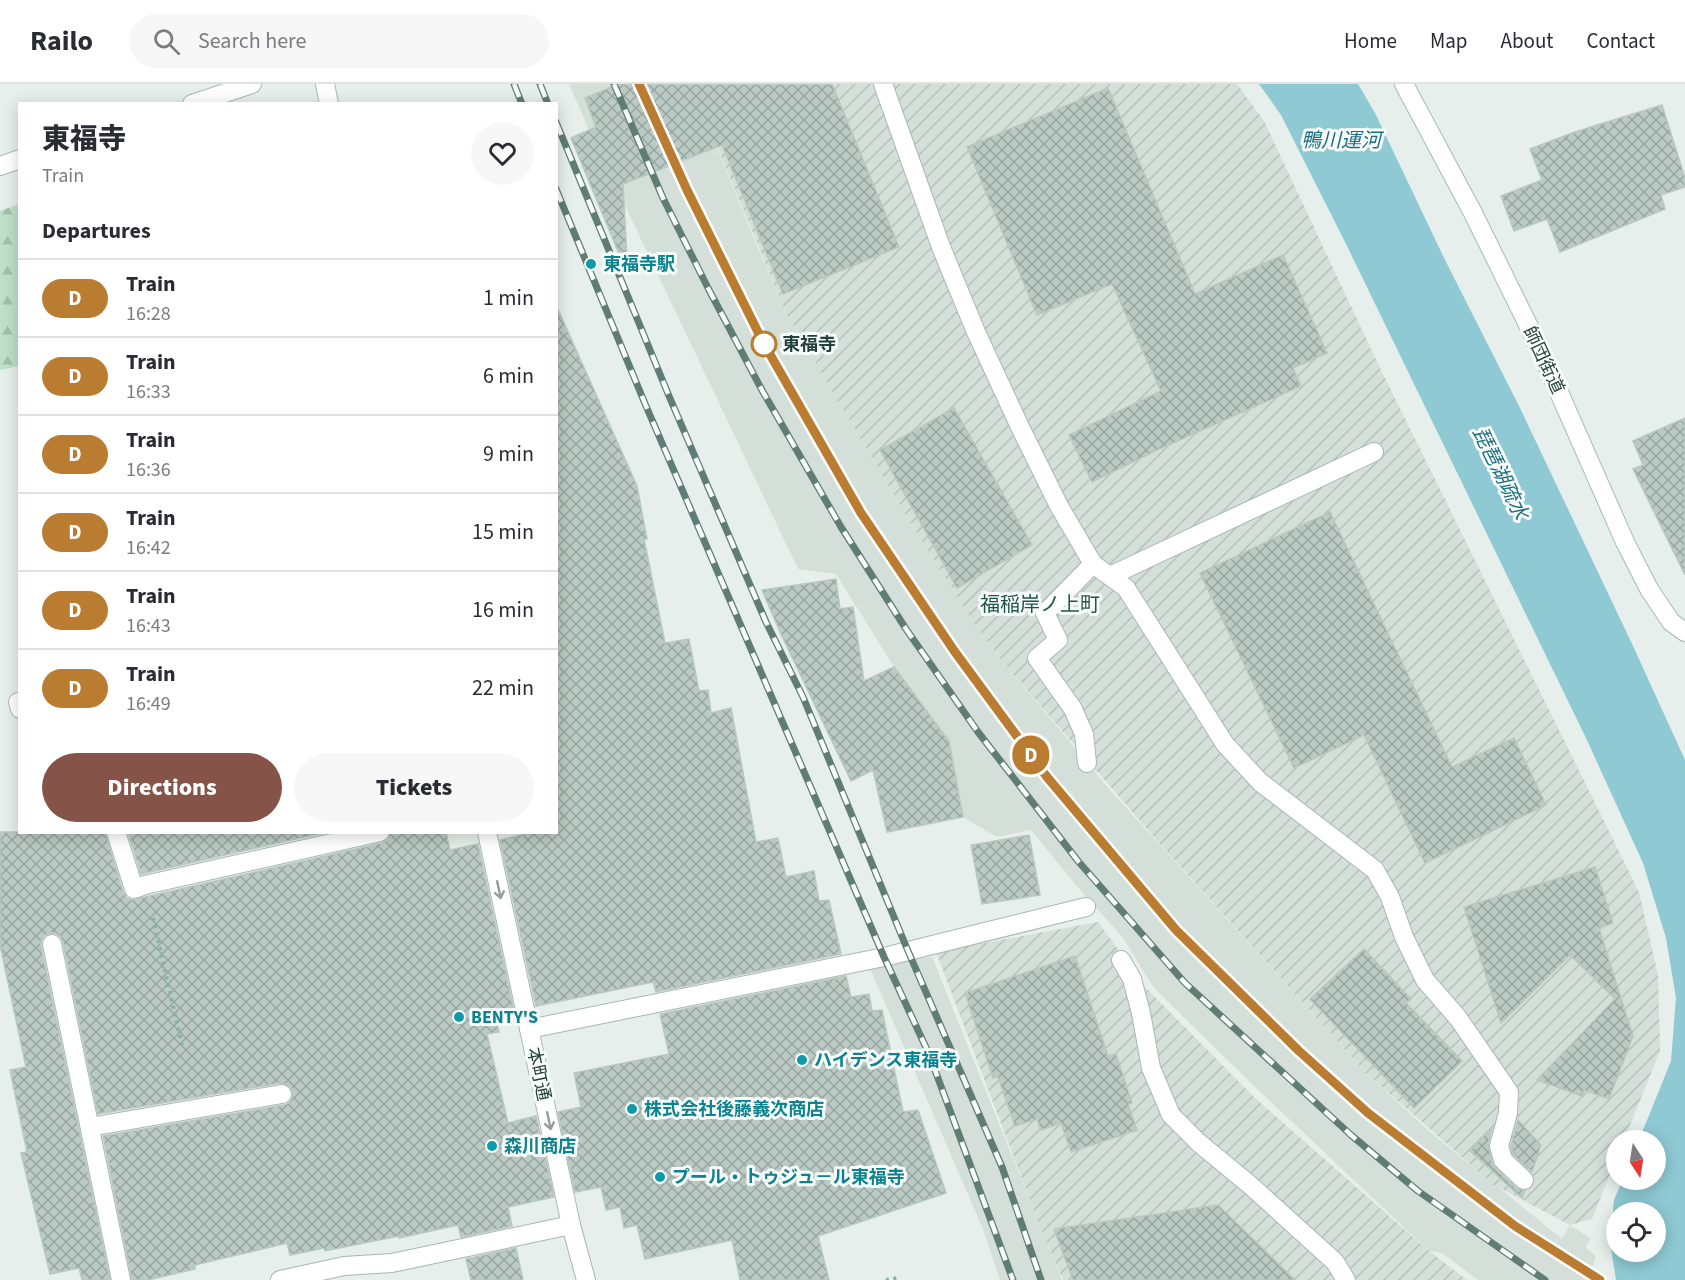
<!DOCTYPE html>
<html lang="en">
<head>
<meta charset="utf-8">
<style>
	:root { --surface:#fff; --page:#f7f7f7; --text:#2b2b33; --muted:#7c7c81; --line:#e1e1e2; --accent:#855347 }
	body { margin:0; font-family:"Source Sans 3","Noto Sans JP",sans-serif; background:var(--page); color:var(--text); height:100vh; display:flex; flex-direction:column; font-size:22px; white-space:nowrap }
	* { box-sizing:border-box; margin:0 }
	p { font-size:20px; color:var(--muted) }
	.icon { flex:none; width:33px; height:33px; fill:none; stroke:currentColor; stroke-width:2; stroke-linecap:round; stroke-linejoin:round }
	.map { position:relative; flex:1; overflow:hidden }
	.details { position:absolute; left:18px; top:18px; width:540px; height:732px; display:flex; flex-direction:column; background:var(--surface); border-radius:0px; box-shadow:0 3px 15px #0003 }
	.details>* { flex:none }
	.badge { padding:0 12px; border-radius:20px; font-size:21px; line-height:39px }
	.needle { width:39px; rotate:168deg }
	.fabs { position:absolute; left:1606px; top:1046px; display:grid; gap:12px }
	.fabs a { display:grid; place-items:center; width:60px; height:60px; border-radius:50%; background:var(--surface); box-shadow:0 3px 15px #0003; font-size:30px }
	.map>.badge { position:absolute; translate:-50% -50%; box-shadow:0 0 0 3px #fff }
	h2 { padding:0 24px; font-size:22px; line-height:54px }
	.round { display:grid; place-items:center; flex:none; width:63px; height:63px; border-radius:32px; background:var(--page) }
	.summary { display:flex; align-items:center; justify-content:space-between; height:102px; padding:0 24px }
	h1 { font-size:28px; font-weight:800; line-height:45px }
	.primary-button { display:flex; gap:12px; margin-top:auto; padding:12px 24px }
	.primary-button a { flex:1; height:69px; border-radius:36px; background:var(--accent); color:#fff; font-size:24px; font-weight:800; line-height:69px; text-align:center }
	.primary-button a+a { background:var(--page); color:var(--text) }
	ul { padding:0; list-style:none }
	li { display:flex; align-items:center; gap:18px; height:78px; padding:0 24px; border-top:2px solid var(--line) }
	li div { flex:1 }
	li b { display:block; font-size:22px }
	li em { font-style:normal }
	li .badge { min-width:66px; font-weight:700; text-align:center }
	header { display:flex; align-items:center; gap:36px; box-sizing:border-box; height:84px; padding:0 30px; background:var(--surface); border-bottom:2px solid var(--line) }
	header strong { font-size:28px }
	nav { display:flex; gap:33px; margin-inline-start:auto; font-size:21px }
	.search { width:420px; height:54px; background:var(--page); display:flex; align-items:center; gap:15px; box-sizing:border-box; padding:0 21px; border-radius:33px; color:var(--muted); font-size:22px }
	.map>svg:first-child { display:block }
	.built { fill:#d4dfda }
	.industrial { fill:url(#industrial-furrows) }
	.forest { fill:url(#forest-firs) }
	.water { fill:#8ec9d4; fill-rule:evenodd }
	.building { fill:url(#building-cross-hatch); stroke:#b8c9c2; stroke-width:1.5 }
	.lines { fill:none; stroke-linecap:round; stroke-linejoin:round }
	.lane-casing { stroke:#a8b8b2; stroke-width:20 }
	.street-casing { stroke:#a8b8b2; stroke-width:20 }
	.secondary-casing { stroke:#a4bbb3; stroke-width:20 }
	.path { stroke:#86b3a5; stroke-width:4; stroke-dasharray:3 4.5; stroke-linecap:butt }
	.lane { stroke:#fff; stroke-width:18 }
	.street { stroke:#fff; stroke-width:18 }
	.secondary { stroke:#fff; stroke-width:18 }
	.rail-casing { stroke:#5f7d75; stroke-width:7 }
	.rail { stroke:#f7fbf9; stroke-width:4.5; stroke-dasharray:14; stroke-linecap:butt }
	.oneway { stroke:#92a09c }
	.line-casing { stroke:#fff; stroke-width:14 }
	.line { stroke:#ba7c31; stroke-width:9 }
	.culture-dot { fill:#0f9aa8; stroke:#f7fbf9; stroke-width:2 }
	.stop-dot { fill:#fff; stroke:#ba7c31; stroke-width:3 }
	.labels { text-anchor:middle; stroke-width:6; stroke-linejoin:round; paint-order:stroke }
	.culture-label { font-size:18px; font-weight:bold; fill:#0d838f; stroke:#f7fbf9; text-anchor:start }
	.stop-label { font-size:18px; font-weight:bold; fill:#24423a; stroke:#f7fbf9; text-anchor:start }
	.street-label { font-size:18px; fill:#24423a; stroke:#f7fbf9 }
	.water-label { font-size:20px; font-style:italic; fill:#1c6f80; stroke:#f7fbf9 }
	.neighbourhood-label { font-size:20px; fill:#1f5548; stroke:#f7fbf9 }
</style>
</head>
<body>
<header>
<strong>Railo</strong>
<div class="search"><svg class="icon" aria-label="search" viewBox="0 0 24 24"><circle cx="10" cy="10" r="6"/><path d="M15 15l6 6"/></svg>Search here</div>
<nav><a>Home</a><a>Map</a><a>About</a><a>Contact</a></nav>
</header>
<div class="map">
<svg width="1685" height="1196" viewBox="0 0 1685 1196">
	<defs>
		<pattern id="industrial-furrows" width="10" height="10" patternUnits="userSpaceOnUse" patternTransform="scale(1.5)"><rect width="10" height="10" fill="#d4dfda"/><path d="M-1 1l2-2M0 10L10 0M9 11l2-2" fill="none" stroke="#b6c1bc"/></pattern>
		<pattern id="forest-firs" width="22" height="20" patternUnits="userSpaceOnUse" patternTransform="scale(1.5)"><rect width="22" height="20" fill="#bfe0c8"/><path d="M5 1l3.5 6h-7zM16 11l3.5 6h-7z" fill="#a4c1ad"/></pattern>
		<pattern id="building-cross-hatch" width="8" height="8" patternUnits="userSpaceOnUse" patternTransform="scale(1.5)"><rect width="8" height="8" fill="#bbcac4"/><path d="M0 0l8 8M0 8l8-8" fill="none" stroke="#98a6a0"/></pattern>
	</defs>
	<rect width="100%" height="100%" fill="#e6efeb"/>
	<g class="built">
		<polygon points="569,0 691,0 752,150 787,231 904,428 975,541 1002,577 1110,706 1367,990 1431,1049 1562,1155 1570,1141 1591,1155 1585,1163 1596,1172 1588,1196 1478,1196 1442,1169 1429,1167 1253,1001 1155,905 1145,890 1124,855 1076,801 1031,746 997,753 963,733 894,583 836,490 798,485 589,46"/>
		<polygon points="932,873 1062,1196 1000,1196 983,1145 869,882"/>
	</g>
	<g class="industrial">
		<polygon points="691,0 1237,0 1264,37 1379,282 1639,808 1658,891 1660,967 1624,1056 1617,1056 1617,1073 1592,1135 1570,1141 1494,1101 1367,990 1159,759 1002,577 975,541 904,428 787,231"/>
		<polygon points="1098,838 1146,904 1255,1014 1429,1167 1467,1196 1063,1196 1041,1145 936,868"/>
	</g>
	<polygon class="forest" points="19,120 19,282 0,286 0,127"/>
	<path class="water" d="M1259 0H1358L1375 29 1444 174 1520 324 1633 562 1685 676V1196H1616L1610 1158 1614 1116 1623 1095H1656V1056H1639L1671 977 1676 914 1666 854 1643 779 1586 654 1346 160 1281 31ZM1617 1128H1656V1167H1617Z"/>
	<g class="building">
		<polygon points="619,0 832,0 899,163 783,210 722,61 623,100 627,176 622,177 571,54 596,43 585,14"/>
		<polygon points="1108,4 1195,210 1283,171 1327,269 1293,284 1301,302 1155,367 1092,398 1069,351 1161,307 1112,200 1037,231 967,63"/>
		<polygon points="1662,21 1685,94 1685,103 1661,111 1665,125 1560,168 1547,135 1514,147 1501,112 1542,96 1530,65 1575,48"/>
		<polygon points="556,221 637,402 647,455 644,455 665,559 689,555 699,607 708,606 711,629 731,624 756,758 778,754 786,793 814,787 819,817 829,816 841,870 656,908 653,898 536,922 500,756 533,748 556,748"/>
		<polygon points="954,324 1032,461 957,504 880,366"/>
		<polygon points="1685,334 1685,491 1633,385 1643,381 1633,357"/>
		<polygon points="1330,428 1452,683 1514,654 1546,721 1425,779 1364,651 1294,684 1200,489"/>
		<polygon points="836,495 840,525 853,523 864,597 894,583 949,657 963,733 887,748 873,686 851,697 780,548 762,506"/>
		<polygon points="0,748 105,748 123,808 127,814 132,816 382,759 388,756 391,748 446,748 450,766 478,760 514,927 495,931 499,948 487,950 508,1039 536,1032 554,1113 508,1123 512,1142 461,1153 458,1141 399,1154 399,1152 325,1167 324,1164 290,1171 287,1159 195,1181 195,1185 148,1196 132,1196 103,1052 284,1021 289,1019 292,1014 293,1008 291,1003 286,1000 280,999 98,1030 63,858 60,852 55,849 50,849 44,852 41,857 41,862 110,1196 82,1196 79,1184 50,1190 21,1069 27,1068 10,986 26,983 0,861"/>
		<polygon points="128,748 327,748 141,790"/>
		<polygon points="1029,751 1040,811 982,820 971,761"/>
		<polygon points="1595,783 1613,839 1599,844 1633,952 1609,1015 1584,1006 1582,1012 1537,996 1615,915 1570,871 1501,939 1464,823"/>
		<polygon points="1364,865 1411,915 1406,919 1462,977 1414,1024 1310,915"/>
		<polygon points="1075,872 1108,972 1116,970 1132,1019 1128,1020 1137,1046 1071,1068 1061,1039 1041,1046 1037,1035 1015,1042 998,993 993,994 965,909"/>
		<polygon points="846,892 851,913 869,910 872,927 882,926 903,1028 918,1026 946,1109 818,1152 829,1196 740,1196 732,1156 645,1175 637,1141 624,1144 620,1123 606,1126 601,1103 575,1108 558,1028 581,1023 574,989 669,970 660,930"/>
		<polygon points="1518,1036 1541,1061 1532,1088 1513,1070 1511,1062"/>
		<polygon points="1492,1043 1488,1060 1492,1079 1495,1084 1516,1104 1525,1107 1522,1114 1470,1067"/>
		<polygon points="1218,1121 1295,1196 1073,1196 1054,1145"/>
		<polygon points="516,1164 523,1196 471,1196 466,1175"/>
	</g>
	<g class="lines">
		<defs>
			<g id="lane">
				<polyline points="883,0 941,163 976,248 1020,343 1059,422 1093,480 1126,504 1225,660 1260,698 1375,786 1390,813 1404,853 1425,896 1458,934 1509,1008 1508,1029 1499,1062 1503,1076 1524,1096"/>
				<polyline points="1110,492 1374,368"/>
				<polyline points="20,618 18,618 20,625"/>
				<polyline points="1087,679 1084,650 1073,625 1037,574 1058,556 1045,529 1093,480"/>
				<polyline points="116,748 134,805 145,801 380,748"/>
				<polyline points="52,860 121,1196"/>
				<polyline points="1121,876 1132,895 1141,929 1151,984 1171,1031 1199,1059 1250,1101 1335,1178 1346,1196"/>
				<polyline points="90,1043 282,1010"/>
			</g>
			<g id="street">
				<polyline points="325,0 329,20"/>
				<polyline points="192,20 252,0"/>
				<polyline points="0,82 20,75"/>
				<polyline points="487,748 571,1141 586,1196"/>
				<polyline points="529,945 884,873 1086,823"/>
				<polyline points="280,1196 344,1182 392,1179 571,1141"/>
			</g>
			<polyline id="secondary" points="1404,0 1473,129 1539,263 1625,458 1649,505 1671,538 1685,548"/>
		</defs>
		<use href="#lane" class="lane-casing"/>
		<use href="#street" class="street-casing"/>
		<use href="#secondary" class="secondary-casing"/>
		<g class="path">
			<polyline points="153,834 182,962"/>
			<polyline points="886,1196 897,1194"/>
		</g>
		<use href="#lane" class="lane"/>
		<use href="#street" class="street"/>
		<use href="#secondary" class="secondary"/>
		<defs>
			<g id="rail">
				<polyline points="514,0 522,20"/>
				<polyline points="540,0 548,20"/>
				<polyline points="614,0 663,114 708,204 763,308 841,443 906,545 978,648 1078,777 1185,899 1351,1051 1418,1107 1545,1196"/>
				<polyline points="639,0 687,106 764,260 861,429 955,568 1047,693 1176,846 1299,967 1368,1029 1515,1142 1600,1196"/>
				<polyline points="556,38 669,312 766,538 803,613 908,867 1002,1083 1041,1196"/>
				<polyline points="556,105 646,322 884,873 929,970 1013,1196"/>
			</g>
		</defs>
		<use href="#rail" class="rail-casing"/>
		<use href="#rail" class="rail"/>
	</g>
	<defs><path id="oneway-shaft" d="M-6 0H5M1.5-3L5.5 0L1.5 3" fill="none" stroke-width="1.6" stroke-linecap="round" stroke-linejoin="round" transform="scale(1.5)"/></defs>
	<g class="oneway">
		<use href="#oneway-shaft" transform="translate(499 806) rotate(78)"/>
		<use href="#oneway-shaft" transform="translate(549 1037) rotate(78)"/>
	</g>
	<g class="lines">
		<defs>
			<polyline id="line" points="639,0 687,106 764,260 861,429 955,568 1047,693 1176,846 1299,967 1368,1029 1515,1142 1600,1196"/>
		</defs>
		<use href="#line" class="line-casing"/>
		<use href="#line" class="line"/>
	</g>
	<g class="culture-dot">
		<circle cx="591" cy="180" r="6"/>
		<circle cx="459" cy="933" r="6"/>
		<circle cx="802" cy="976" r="6"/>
		<circle cx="632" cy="1025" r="6"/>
		<circle cx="492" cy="1062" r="6"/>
		<circle cx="660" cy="1093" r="6"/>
	</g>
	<circle class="stop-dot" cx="764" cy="260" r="12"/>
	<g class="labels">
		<g class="culture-label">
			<text x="603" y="186">東福寺駅</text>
			<text x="471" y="939">BENTY'S</text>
			<text x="814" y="982">ハイデンス東福寺</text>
			<text x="644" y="1031">株式会社後藤義次商店</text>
			<text x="504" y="1068">森川商店</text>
			<text x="672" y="1099">プール・トゥジュ－ル東福寺</text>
		</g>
		<g class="stop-label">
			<text x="782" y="266">東福寺</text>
		</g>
		<g class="street-label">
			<text transform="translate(1544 276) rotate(65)" y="6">師団街道</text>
			<text transform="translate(539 990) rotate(78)" y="6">本町通</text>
		</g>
		<g class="water-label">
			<text x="1341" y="63">鴨川運河</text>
			<text transform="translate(1501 389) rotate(64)" y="7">琵琶湖疏水</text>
		</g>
		<g class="neighbourhood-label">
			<text x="1040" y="527">福稲岸ノ上町</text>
		</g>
	</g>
</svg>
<div class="fabs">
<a><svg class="needle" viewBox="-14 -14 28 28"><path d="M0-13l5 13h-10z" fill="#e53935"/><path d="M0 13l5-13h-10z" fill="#7c7c81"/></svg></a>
<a><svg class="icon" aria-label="locate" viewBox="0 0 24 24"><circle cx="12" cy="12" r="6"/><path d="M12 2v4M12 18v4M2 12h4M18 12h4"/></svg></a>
</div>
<b class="badge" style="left:1031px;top:671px;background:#ba7c31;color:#fff">D</b>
<section class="details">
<div class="summary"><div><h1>東福寺</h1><p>Train</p></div><a class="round"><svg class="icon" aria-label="heart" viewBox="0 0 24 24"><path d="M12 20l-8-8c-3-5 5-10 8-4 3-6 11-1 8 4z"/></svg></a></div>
<h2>Departures</h2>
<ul>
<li><span class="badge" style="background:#ba7c31;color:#fff">D</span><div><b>Train</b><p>16:28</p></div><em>1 min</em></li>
<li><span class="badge" style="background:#ba7c31;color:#fff">D</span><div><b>Train</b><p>16:33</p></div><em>6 min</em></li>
<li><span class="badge" style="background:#ba7c31;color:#fff">D</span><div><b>Train</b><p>16:36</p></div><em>9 min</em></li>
<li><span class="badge" style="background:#ba7c31;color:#fff">D</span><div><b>Train</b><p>16:42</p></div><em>15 min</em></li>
<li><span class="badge" style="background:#ba7c31;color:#fff">D</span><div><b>Train</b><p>16:43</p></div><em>16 min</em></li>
<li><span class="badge" style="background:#ba7c31;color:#fff">D</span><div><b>Train</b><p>16:49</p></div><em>22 min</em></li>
</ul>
<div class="primary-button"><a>Directions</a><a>Tickets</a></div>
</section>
</div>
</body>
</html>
